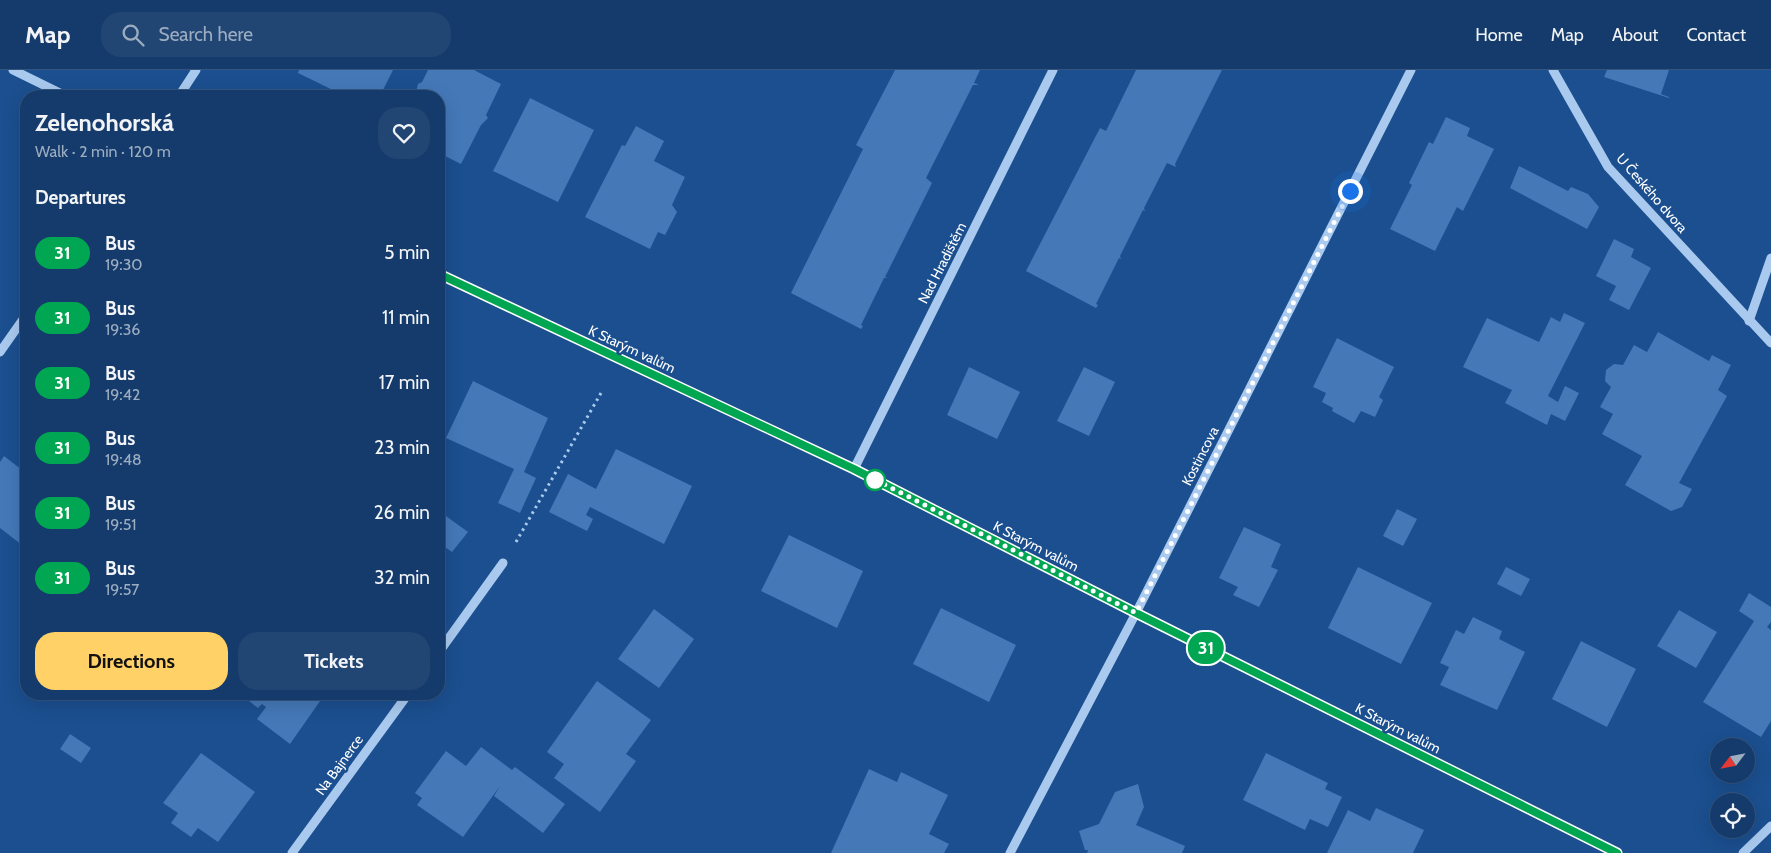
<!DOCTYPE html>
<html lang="en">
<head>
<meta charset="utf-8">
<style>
	:root { --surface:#143b6b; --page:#214673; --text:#f1f3f6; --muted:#9dadc1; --line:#33557e; --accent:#ffd166 }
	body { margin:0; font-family:Cabin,sans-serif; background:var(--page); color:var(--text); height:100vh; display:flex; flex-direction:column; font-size:19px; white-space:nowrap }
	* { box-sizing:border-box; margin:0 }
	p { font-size:16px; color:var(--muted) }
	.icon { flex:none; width:28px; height:28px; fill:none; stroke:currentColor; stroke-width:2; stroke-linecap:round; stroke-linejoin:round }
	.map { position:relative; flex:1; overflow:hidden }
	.drawer { position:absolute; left:20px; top:20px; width:425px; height:610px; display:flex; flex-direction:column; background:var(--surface); border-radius:20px; box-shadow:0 5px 20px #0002,0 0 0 1px var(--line) }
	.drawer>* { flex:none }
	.badge { padding:0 10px; border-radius:16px; font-size:18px; line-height:32px }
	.needle { width:32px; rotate:238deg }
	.buttons { position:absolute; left:1710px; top:668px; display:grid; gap:10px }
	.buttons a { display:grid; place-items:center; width:45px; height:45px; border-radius:50%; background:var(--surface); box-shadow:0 5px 20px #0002,0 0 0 1px var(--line); font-size:25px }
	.you { position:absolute; width:25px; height:25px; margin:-12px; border:4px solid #fff; border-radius:50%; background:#1a73e8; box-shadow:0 0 0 8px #1a73e833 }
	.map>.badge { position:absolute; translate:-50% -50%; box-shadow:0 0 0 2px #fff }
	h2 { padding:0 15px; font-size:19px; line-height:45px }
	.round { display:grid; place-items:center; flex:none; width:52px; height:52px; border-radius:20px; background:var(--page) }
	.head { display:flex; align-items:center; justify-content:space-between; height:85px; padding:0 15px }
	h1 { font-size:24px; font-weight:800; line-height:38px }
	.primary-button { display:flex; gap:10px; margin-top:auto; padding:10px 15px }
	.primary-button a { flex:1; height:58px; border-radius:20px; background:var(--accent); color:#111; font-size:20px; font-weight:800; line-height:58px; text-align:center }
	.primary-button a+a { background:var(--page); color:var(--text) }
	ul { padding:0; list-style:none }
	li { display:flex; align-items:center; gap:15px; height:65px; padding:0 15px }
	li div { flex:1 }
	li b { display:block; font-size:19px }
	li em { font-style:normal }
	li .badge { min-width:55px; font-weight:700; text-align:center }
	header { display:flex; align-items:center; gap:30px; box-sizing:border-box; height:70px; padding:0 25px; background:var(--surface); border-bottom:1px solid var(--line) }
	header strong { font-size:24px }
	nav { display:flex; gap:28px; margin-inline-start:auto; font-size:18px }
	.search { width:350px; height:45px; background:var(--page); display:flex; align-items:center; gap:12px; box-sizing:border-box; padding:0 18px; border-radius:20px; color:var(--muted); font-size:19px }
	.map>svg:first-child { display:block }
	.building { fill:#4478b7 }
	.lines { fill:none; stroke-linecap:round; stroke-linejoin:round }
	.path { stroke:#a9c9ee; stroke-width:3; stroke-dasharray:2.5 4; stroke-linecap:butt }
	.minor { stroke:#a9c9ee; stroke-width:9 }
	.line-casing { stroke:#fff; stroke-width:11 }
	.line { stroke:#00a651; stroke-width:8 }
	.walk { stroke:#fff; stroke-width:5; stroke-dasharray:0 9 }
	.stop-dot { fill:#fff; stroke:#00a651; stroke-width:2.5 }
	.labels { text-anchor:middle; stroke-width:5; stroke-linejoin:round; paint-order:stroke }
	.street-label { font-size:14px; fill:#fff; stroke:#1b4f8f }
</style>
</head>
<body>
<header>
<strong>Map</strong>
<div class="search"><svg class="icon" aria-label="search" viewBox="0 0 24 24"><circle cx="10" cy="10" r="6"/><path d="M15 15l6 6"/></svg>Search here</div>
<nav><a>Home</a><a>Map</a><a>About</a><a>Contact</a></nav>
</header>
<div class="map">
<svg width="1771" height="783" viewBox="0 0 1771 783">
	<rect width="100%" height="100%" fill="#1b4f8f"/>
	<g class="building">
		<polygon points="299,0 393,0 380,26 345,26 298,3"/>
		<polygon points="428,0 474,0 501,14 486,45 488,48 481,55 461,94 439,83 439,26 415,26 418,14 422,12"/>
		<polygon points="895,0 980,0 974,13 979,15 973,15 926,108 932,113 885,207 888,208 884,208 861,255 863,256 861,259 791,223 863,79 856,75"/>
		<polygon points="1136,0 1222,0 1175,94 1176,97 1167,93 1144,138 1145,141 1143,140 1120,186 1121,189 1119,188 1096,234 1098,235 1096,238 1026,201 1100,58 1106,61"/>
		<polygon points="1607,0 1669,0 1661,24 1669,27 1669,28 1604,7"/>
		<polygon points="530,28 594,60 558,132 493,101"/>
		<polygon points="1446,47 1470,58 1467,66 1494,79 1463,141 1457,137 1435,181 1390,159 1412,115 1409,113 1429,72 1433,74"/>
		<polygon points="636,56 664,71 654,91 685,107 672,135 677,142 665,165 658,162 650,179 585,147 622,75 625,76"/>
		<polygon points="1519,96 1568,121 1571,117 1588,124 1599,137 1587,159 1510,118"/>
		<polygon points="1614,169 1634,179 1631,187 1651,198 1629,240 1609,230 1616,216 1596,206"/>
		<polygon points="1564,243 1585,253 1548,326 1558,332 1565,316 1579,323 1565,351 1551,344 1547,355 1505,333 1512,320 1463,297 1487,248 1539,272 1551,247 1560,252"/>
		<polygon points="1658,262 1709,291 1712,285 1731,295 1718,320 1727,326 1679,413 1692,419 1682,437 1671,441 1625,415 1642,386 1602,364 1613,344 1600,337 1611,317 1605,311 1606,300 1614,294 1623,295 1634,275 1647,282"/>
		<polygon points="1337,268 1394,297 1379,327 1383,330 1375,347 1361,341 1354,353 1332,341 1333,338 1322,332 1326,323 1313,317"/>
		<polygon points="969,297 1020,322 997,369 947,345"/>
		<polygon points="1084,297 1115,312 1089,366 1057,351"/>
		<polygon points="473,311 548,348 524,402 536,408 520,443 498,433 514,399 446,368"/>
		<polygon points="616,379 692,416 664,474 590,437 586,445 593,449 587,461 549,442 568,404 596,419"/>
		<polygon points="4,386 26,403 26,469 22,475 0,458 0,392"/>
		<polygon points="1397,439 1417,449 1403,476 1383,466"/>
		<polygon points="439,441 468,462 452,482 439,473"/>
		<polygon points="1244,457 1281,474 1271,497 1278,500 1259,537 1233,525 1238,517 1219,508"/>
		<polygon points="789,465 863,501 837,558 761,521"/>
		<polygon points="1358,497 1432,533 1401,594 1328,558"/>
		<polygon points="1506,497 1530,509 1521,526 1497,514"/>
		<polygon points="1749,523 1771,537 1771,552 1767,557 1771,560 1771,651 1761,667 1703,632 1754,551 1739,541"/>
		<polygon points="941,538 1016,575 989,632 913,594"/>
		<polygon points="654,539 694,569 659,618 618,589"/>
		<polygon points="1679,540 1717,562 1696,598 1657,576"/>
		<polygon points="1473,547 1502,561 1499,569 1525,582 1497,640 1440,615 1449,597 1440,593 1456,560 1464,564"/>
		<polygon points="1581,571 1636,599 1607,657 1552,629"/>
		<polygon points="597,611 651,650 626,684 636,691 600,742 554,708 564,694 547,682"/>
		<polygon points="240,624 325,624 290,674 257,649 266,637 262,634 258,638"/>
		<polygon points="70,664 91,678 81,693 60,679"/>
		<polygon points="481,677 512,700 515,697 565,734 543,763 494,726 500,716 463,767 417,735 422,728 415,723 446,681 466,696"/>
		<polygon points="201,683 255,722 218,772 198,758 191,767 171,753 178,743 163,733"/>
		<polygon points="1266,683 1328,713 1325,719 1342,727 1328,757 1310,749 1305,760 1243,730"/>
		<polygon points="869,699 897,712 901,702 948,725 929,764 949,774 944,783 831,783"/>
		<polygon points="1138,714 1144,737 1136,755 1185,776 1182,783 1087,783 1088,780 1085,780 1079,761 1099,754 1115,722"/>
		<polygon points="1376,738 1424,760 1413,783 1327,783 1348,740 1370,751"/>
	</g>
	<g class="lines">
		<polyline class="path" points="516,472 601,323"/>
		<g class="minor">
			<polyline points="13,0 66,26"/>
			<polyline points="1553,0 1608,97 1771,273"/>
			<polyline points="179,26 196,0"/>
			<polyline points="439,204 854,399 1136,543 1617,783"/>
			<polyline points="1749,251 1771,188"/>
			<polyline points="0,282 26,245"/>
			<polyline points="854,399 1053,0"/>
			<polyline points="439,582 503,493"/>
			<polyline points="292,783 408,624"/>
			<polyline points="1010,783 1136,543 1411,0"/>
			<polyline points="1743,783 1771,756"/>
		</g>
	</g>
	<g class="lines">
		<defs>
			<polyline id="line" points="439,204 854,399 1136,543 1617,783"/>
		</defs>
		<use href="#line" class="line-casing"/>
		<use href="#line" class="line"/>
		<polyline class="walk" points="875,410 872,408 1136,543 1350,121"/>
	</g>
	<circle class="stop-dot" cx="875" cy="410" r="10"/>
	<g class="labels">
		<g class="street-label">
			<text transform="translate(1652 123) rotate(49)" y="5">U Českého dvora</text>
			<text transform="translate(942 193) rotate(-63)" y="5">Nad Hradištěm</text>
			<text transform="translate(632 279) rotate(25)" y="5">K Starým valům</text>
			<text transform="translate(1200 386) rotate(-63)" y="5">Kostincova</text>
			<text transform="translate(1036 476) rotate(27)" y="5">K Starým valům</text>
			<text transform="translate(1398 658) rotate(27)" y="5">K Starým valům</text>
			<text transform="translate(339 695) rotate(-54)" y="5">Na Bajnerce</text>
		</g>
	</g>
</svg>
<div class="buttons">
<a><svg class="needle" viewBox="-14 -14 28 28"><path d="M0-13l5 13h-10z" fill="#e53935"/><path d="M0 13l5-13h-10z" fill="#9dadc1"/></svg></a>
<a><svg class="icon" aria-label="locate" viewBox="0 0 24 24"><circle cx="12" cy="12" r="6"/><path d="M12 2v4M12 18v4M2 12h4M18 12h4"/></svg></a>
</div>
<div class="you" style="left:1350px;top:121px"></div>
<b class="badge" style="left:1206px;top:578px;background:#00a651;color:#fff">31</b>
<section class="drawer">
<div class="head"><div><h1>Zelenohorská</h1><p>Walk · 2 min · 120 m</p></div><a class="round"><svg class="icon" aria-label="heart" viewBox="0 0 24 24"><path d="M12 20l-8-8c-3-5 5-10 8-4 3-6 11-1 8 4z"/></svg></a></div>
<h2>Departures</h2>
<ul>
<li><span class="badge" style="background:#00a651;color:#fff">31</span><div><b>Bus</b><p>19:30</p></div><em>5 min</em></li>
<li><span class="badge" style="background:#00a651;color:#fff">31</span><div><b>Bus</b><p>19:36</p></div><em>11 min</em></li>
<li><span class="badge" style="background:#00a651;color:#fff">31</span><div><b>Bus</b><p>19:42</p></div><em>17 min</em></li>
<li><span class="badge" style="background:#00a651;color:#fff">31</span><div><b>Bus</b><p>19:48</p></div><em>23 min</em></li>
<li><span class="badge" style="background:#00a651;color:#fff">31</span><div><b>Bus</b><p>19:51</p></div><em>26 min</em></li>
<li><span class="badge" style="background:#00a651;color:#fff">31</span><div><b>Bus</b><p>19:57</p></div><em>32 min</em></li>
</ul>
<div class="primary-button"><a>Directions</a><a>Tickets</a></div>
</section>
</div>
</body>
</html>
